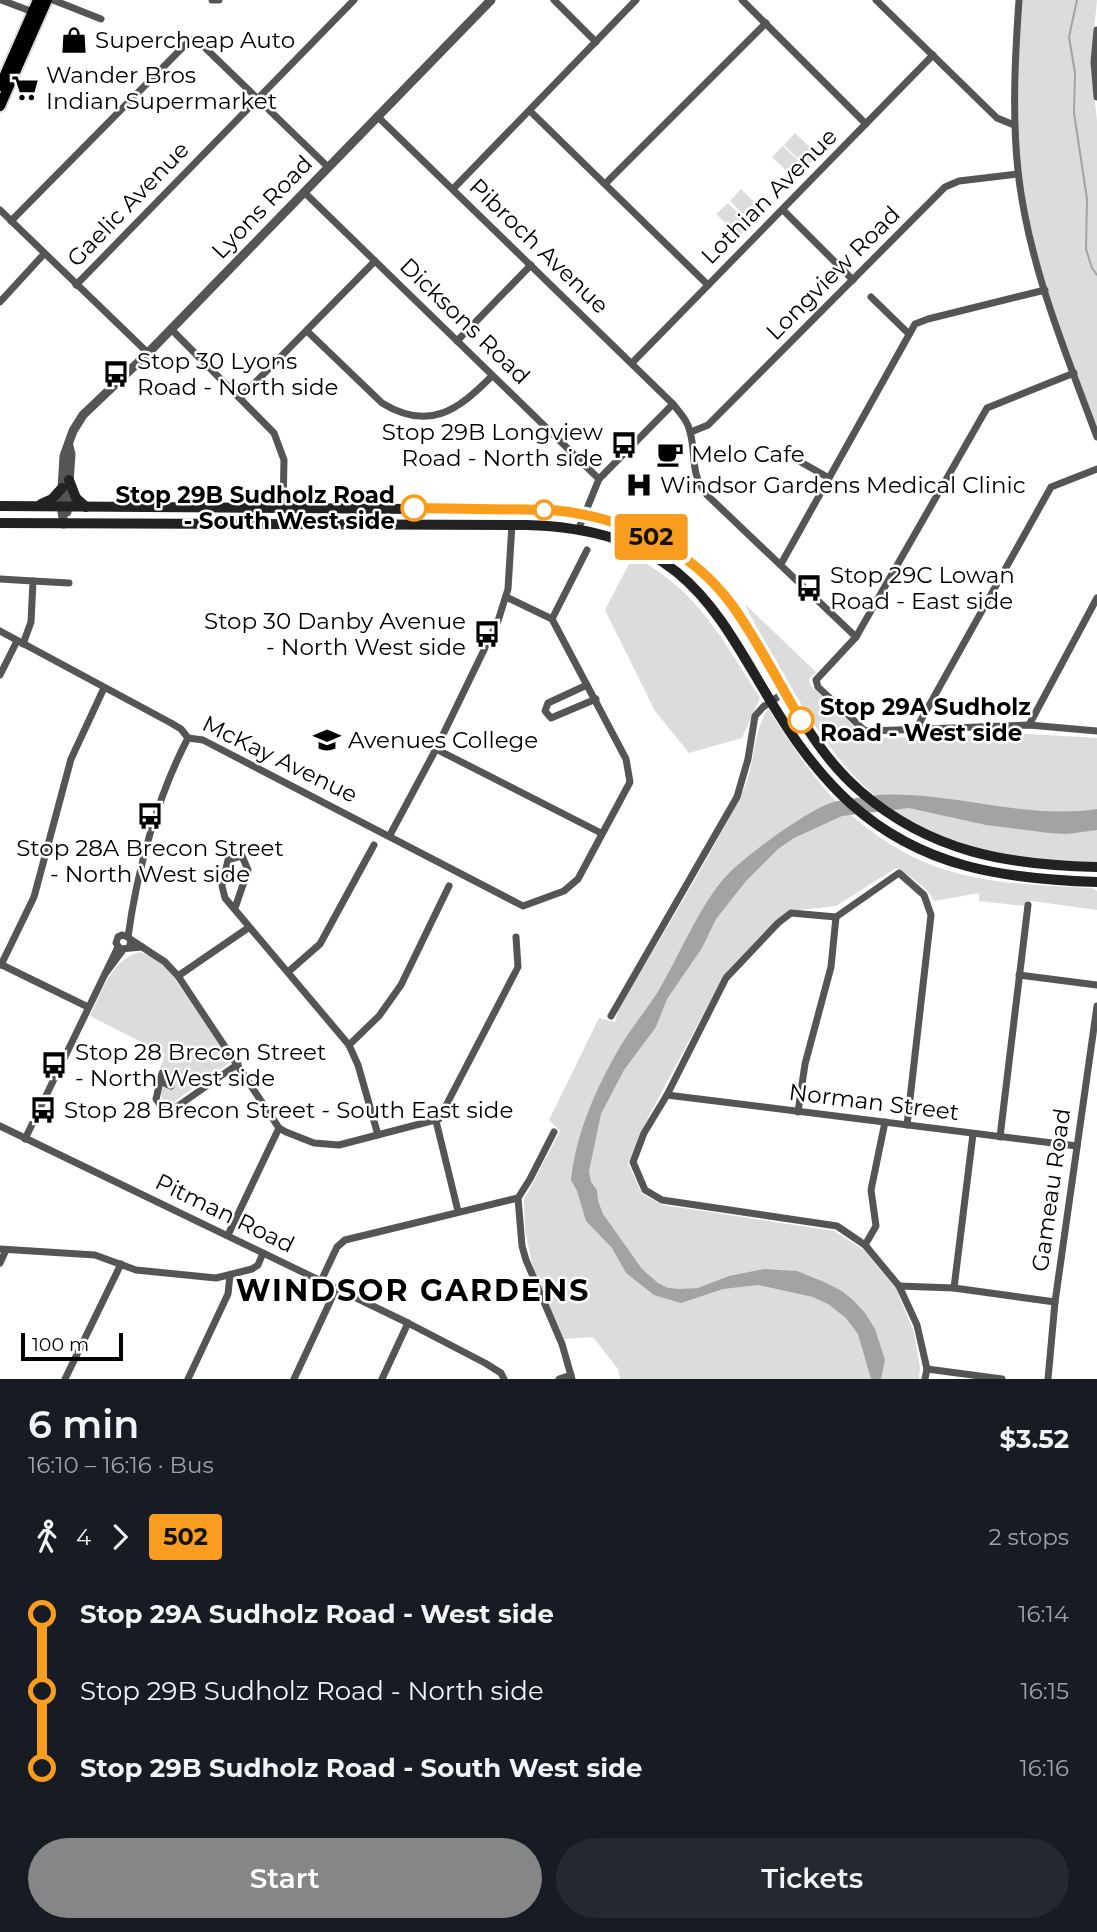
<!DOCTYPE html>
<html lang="en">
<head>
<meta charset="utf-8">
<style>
	:root { --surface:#171b24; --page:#242831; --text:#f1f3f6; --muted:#9ea1a6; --accent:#858687 }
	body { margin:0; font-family:Montserrat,sans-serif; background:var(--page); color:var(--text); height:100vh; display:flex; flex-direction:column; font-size:26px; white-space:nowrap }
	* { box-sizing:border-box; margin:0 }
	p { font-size:23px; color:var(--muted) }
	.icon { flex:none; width:38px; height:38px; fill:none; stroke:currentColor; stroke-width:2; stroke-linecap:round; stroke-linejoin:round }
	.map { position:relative; height:1379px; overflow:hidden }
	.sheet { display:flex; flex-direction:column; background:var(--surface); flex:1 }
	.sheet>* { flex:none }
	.badge { padding:0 14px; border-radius:5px; font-size:24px; line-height:46px }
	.scale { position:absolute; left:21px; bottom:18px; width:102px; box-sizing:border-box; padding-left:7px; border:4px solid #000; border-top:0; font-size:19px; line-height:24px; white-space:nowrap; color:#000; -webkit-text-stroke:5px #fff; paint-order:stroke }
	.map>.badge { position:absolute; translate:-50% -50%; box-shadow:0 0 0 4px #fff }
	.legs { display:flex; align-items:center; gap:10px; height:77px; padding:0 28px; font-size:23px }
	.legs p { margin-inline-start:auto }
	.overview { display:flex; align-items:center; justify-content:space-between; height:119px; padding:0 28px }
	h1 { font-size:38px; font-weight:600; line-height:52px }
	.cta { display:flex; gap:14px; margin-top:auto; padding:14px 28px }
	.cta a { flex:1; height:80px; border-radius:42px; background:var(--accent); color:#fff; font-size:28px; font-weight:600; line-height:80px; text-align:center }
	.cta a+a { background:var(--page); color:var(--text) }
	ul { padding:0 28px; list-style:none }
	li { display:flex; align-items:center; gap:24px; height:77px; font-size:26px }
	li i { display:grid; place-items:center; width:10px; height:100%; margin:0 9px; background:currentColor }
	li i::after { content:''; width:18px; height:18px; margin:-9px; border:5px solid; border-radius:50%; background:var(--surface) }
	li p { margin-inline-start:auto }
	li:first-child i { background:linear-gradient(#0000 50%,currentColor 0) }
	li:last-child i { background:linear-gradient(currentColor 50%,#0000 0) }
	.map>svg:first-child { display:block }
	.green { fill:#dcdcdc }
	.water { fill:#a3a3a3 }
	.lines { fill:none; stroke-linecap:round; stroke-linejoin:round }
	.stream { stroke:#a3a3a3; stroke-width:2 }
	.trunk-casing { stroke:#dbdbdb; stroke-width:14 }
	.minor { stroke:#555; stroke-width:7 }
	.tertiary { stroke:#555; stroke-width:9 }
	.secondary { stroke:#222; stroke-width:10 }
	.trunk { stroke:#000; stroke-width:10 }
	.line-1-casing { stroke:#fff; stroke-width:16 }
	.line-1 { stroke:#f99d1e; stroke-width:10 }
	.stop-1-dot { fill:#fff; stroke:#f99d1e; stroke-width:3.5 }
	.labels { text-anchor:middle; stroke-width:5; stroke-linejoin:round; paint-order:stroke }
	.poi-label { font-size:23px; fill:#000; stroke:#fff; text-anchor:start }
	.street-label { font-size:23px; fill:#000; stroke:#fff }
	.stop-label { font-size:23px; font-weight:bold; fill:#000; stroke:#fff; text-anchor:end }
	.district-label { font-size:30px; font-weight:bold; letter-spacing:2px; fill:#000; stroke:#fff }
</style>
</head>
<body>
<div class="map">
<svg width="1097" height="1379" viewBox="0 0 1097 1379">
	<rect width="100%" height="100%" fill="#fff"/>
	<g class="green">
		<polygon points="1019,0 1097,0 1091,63 1097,121 1097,436 1074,373 1027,224 1014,125"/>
		<polygon points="795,133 818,155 807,167 784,145"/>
		<polygon points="783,146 806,168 795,179 772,157"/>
		<polygon points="741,189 763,211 752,223 730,201"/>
		<polygon points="728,203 750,225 739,236 716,214"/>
		<path d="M633 556C698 590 722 639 760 698L742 738 689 753 655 711 605 610Z"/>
		<path d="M745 604 816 672 809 679 810 685 864 736 874 738 1030 734 1097 738V862C1049 860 1000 858 955 843 869 813 823 744 781 670 769 648 755 627 745 604Z"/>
		<path d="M768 709C788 738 807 770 831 796 863 829 907 860 953 872 997 885 1045 885 1091 888L1097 891V910L1032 901H1026L1024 906 979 901V893L934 901C927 886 910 877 896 868L836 906 790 911 775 922 723 977 641 1131 628 1163 642 1194 663 1205 834 1231 864 1250 896 1289 914 1332 920 1368 919 1379H620L618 1369 593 1337 564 1339 533 1268 525 1230 524 1200 560 1131 549 1120 599 1018 615 1022 619 1009C660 938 704 868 741 795 756 767 751 735 768 709Z"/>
		<path d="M139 952 151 956 167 968 232 1061 169 1105C160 1099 160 1095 163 1086L156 1082 165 1054 90 1016C102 991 111 961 139 952Z"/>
	</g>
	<path class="water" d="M878 795C952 791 1023 820 1097 809V830L1067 834 1049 833 986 825 909 808 842 816 794 838 778 849 746 881 716 919 702 948 667 999 656 1027 624 1070 601 1114 589 1171 591 1182 597 1190 598 1201 603 1214 642 1269 658 1283 668 1288 680 1289 698 1288 729 1276 764 1269 797 1271 824 1282 842 1291 854 1301 865 1313 875 1329 885 1360 881 1379H871L858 1334 846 1318 828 1304 813 1297 758 1285 723 1289 681 1303 654 1295 626 1273 612 1248 586 1221 577 1191 571 1180C576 1133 596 1088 620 1047 632 1027 647 1009 659 990 679 956 703 898 730 872 750 853 806 811 831 803 845 798 863 798 878 795Z"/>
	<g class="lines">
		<polyline class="stream" points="1077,0 1069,37 1075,73 1074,113 1087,199 1086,249 1092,268 1097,275"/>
		<defs>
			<g id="trunk">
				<polyline points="0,86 38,0"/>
				<polyline points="0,106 47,0"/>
			</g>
		</defs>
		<use href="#trunk" class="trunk-casing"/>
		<g class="minor">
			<polyline points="1,0 33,12"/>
			<polyline points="53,0 101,19"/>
			<polyline points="212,0 219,0"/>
			<polyline points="554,0 596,42"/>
			<polyline points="742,0 866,124"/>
			<polyline points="876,0 997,118 1014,125"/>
			<path d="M1019 0C1015 57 1012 114 1018 171 1028 263 1065 351 1097 437"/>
			<polyline points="1097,30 1094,62 1097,97"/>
			<polyline points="530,111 708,285"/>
			<path d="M377 116 673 404C680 413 688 421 690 432 697 457 689 472 707 495L856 637"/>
			<polyline points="605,184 766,23"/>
			<polyline points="453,189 636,0"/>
			<polyline points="304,192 599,479"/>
			<polyline points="0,210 148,353"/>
			<polyline points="783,210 853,280"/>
			<polyline points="11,221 185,45 194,39 198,41 328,167"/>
			<polyline points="76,285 354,0"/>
			<polyline points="871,297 909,334"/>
			<polyline points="0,302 44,254"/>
			<polyline points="171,329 274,433 284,460 283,508"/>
			<path d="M307 331 382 403C429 432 458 410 492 376"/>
			<polyline points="457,341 531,265"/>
			<polyline points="632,363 933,55"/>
			<polyline points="1074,373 987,408 856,637 816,680 818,687 864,730 870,731 1029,725 1097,731"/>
			<polyline points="240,398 375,261"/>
			<polyline points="691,432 708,425 945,187 959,181 1018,174"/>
			<polyline points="799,461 829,478"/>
			<polyline points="579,528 599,479 673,404"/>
			<polyline points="781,564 915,324 928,319 1045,290"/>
			<polyline points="0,579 33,581 31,622 23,644"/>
			<polyline points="33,581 69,583"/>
			<polyline points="552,619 587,550"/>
			<polyline points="0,631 171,723 181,729 188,738 203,740 523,906 564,891 578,879 630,782 626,759 552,619 506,597"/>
			<polyline points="0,675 17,641"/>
			<polyline points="587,685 548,703 545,711 551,718 596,699"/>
			<polyline points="1029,725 1097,598"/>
			<polyline points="916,729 1051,487 1097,469"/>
			<polyline points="436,749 601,833"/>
			<polyline points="390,835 436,749 498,621 508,589 512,524"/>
			<polyline points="235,908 248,870 242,856 228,860 222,886 225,898 349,1045 358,1065 378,1135"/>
			<path d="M128 937C137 871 157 797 188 738"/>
			<polyline points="130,939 165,962 178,976 279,1128 286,1132 314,1143 339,1145 439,1119 518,967 516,937"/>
			<polyline points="129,948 131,941 128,937 122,935 118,937 116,943 120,949 142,947"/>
			<polyline points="0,964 88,1007"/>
			<polyline points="1,965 34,897 71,759 104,688"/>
			<polyline points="288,972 320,944 374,845"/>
			<polyline points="105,974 123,950"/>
			<polyline points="1019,975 1097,985"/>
			<polyline points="178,976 248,928"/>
			<polyline points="611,1016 737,797 748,759 755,716 763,707 785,692"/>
			<polyline points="349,1045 379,1016 401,985 449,886"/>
			<polyline points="162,1073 156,1099 161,1106 175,1108 238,1064"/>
			<polyline points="160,1081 171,1086"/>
			<polyline points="667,1095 1077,1146"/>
			<polyline points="798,1112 805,1064 831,967 836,917"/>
			<polyline points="436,1121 458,1211"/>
			<polyline points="907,1125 931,915 924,895 899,873 836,917 791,913 778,923 726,978 667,1095 644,1133 633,1162 645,1190 662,1200 837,1226 865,1245 899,1286 917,1325 927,1369 925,1379"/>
			<polyline points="0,1126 408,1323 485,1363 501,1373 504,1379"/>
			<polyline points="1000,1137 1028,905"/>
			<polyline points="25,1139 118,947"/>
			<polyline points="518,1198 522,1246 526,1260 562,1344 572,1379"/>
			<polyline points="228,1235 279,1128"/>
			<polyline points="865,1245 876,1226 871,1190 885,1122"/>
			<polyline points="0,1249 95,1255 136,1270 216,1278 252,1269 258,1265 263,1253"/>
			<polyline points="0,1263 6,1250"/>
			<polyline points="321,1281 337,1247 345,1240 518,1198 530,1179 554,1132"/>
			<polyline points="899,1286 954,1288 1055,1302"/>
			<polyline points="954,1288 973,1134"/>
			<polyline points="927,1369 1002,1379"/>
			<polyline points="65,1379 121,1264"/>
			<polyline points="188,1379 228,1294 230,1275"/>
			<polyline points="294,1379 336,1289"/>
			<polyline points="382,1379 408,1323"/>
			<polyline points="559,1379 571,1375"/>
			<polyline points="1048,1379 1055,1302 1097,1006"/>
		</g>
		<g class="tertiary">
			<polyline points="67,512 71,454 69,446"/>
			<polyline points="64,524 61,506 64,456 73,431 83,415 148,353 491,0"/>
		</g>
		<g class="secondary">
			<polyline points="69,480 76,498 86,507"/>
			<polyline points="41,504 52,499 62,488"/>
			<path d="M0 506 552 510C616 515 678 542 720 591 745 619 762 653 781 685 803 723 826 762 860 791 930 852 1007 865 1097 867"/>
			<path d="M0 523 526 525C743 530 724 687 850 803 922 868 1005 879 1097 882"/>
		</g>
		<use href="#trunk" class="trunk"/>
	</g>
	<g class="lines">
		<defs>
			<path id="line-1" d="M414 508 552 510C622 516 690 548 732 605 758 641 778 682 801 720"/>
		</defs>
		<use href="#line-1" class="line-1-casing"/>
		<use href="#line-1" class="line-1"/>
	</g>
	<defs>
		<symbol id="shop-bare" viewBox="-9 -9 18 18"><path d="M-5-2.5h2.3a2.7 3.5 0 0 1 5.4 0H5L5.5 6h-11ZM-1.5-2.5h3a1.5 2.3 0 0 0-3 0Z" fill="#000" stroke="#fff" stroke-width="2.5" paint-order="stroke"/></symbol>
		<symbol id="supermarket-bare" viewBox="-9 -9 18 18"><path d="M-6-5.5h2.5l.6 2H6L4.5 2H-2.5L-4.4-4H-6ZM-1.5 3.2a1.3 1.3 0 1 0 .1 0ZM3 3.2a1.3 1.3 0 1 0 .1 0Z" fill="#000" stroke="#fff" stroke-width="2.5" paint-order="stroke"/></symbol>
		<symbol id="bus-bare" viewBox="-9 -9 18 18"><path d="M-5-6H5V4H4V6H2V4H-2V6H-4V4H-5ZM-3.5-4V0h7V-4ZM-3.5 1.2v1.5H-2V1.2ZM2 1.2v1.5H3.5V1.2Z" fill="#000" stroke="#fff" stroke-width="2.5" paint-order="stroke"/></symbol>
		<symbol id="cafe-bare" viewBox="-9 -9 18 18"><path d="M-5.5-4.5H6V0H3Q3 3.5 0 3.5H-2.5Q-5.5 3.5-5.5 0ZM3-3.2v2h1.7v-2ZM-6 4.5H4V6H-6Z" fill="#000" stroke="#fff" stroke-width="2.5" paint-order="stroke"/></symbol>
		<symbol id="hospital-bare" viewBox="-9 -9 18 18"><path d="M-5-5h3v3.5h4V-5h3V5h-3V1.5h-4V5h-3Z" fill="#000" stroke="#fff" stroke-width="2.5" paint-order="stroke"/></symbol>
		<symbol id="school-bare" viewBox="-9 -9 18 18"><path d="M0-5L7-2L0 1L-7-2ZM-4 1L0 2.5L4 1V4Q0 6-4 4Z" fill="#000" stroke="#fff" stroke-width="2.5" paint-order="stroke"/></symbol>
	</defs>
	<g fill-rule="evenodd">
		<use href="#shop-bare" x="55" y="21" width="38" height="38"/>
		<use href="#supermarket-bare" x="6" y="69" width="38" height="38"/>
		<use href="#bus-bare" x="97" y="355" width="38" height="38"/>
		<use href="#bus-bare" x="605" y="426" width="38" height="38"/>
		<use href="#cafe-bare" x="651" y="435" width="38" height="38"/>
		<use href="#hospital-bare" x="620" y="466" width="38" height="38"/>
		<use href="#bus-bare" x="790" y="569" width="38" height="38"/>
		<use href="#bus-bare" x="468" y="615" width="38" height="38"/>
		<use href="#school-bare" x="308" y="721" width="38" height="38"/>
		<use href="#bus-bare" x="131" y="797" width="38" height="38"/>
		<use href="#bus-bare" x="35" y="1046" width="38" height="38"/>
		<use href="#bus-bare" x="24" y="1091" width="38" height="38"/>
	</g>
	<g class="stop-1-dot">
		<circle cx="414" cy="508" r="12"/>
		<circle cx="544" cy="510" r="9"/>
		<circle cx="801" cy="720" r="12"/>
	</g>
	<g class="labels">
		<g class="poi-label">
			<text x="95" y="48">Supercheap Auto</text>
			<text x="46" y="83">Wander Bros<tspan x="46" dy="26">Indian Supermarket</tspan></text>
			<text x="137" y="369">Stop 30 Lyons<tspan x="137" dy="26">Road - North side</tspan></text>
			<text x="603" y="440" text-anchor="end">Stop 29B Longview<tspan x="603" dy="26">Road - North side</tspan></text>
			<text x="691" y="462">Melo Cafe</text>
			<text x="660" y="493">Windsor Gardens Medical Clinic</text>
			<text x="830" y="583">Stop 29C Lowan<tspan x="830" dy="26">Road - East side</tspan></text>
			<text x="466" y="629" text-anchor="end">Stop 30 Danby Avenue<tspan x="466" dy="26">- North West side</tspan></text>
			<text x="348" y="748">Avenues College</text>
			<text x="150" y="856" text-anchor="middle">Stop 28A Brecon Street<tspan x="150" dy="26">- North West side</tspan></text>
			<text x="75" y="1060">Stop 28 Brecon Street<tspan x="75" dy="26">- North West side</tspan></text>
			<text x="64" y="1118">Stop 28 Brecon Street - South East side</text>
		</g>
		<g class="street-label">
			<text transform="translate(769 196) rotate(-45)" y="8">Lothian Avenue</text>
			<text transform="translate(128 204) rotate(-46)" y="8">Gaelic Avenue</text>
			<text transform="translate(262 207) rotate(-46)" y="8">Lyons Road</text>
			<text transform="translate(539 246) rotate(44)" y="8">Pibroch Avenue</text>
			<text transform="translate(833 273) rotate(-45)" y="8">Longview Road</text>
			<text transform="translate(465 321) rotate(44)" y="8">Dicksons Road</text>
			<text transform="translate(280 759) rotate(26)" y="8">McKay Avenue</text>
			<text transform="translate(874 1102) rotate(7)" y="8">Norman Street</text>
			<text transform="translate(1051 1190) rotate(-82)" y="8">Gameau Road</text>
			<text transform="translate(225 1213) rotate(26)" y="8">Pitman Road</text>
		</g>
		<g class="stop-label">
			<text x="395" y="503">Stop 29B Sudholz Road<tspan x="395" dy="26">- South West side</tspan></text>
			<text x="820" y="715" text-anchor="start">Stop 29A Sudholz<tspan x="820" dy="26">Road - West side</tspan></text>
		</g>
		<g class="district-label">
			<text x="413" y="1301">WINDSOR GARDENS</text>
		</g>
	</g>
</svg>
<div class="scale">100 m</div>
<b class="badge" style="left:651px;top:537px;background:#f99d1e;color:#111">502</b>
</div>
<section class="sheet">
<div class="overview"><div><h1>6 min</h1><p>16:10 – 16:16 · Bus</p></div><b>$3.52</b></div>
<div class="legs"><svg class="icon" aria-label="walk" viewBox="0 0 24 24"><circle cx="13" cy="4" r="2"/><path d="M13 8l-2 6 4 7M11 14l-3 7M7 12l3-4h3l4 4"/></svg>4<svg class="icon" aria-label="forward" viewBox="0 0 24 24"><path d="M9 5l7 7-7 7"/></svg><b class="badge" style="background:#f99d1e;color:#111">502</b><p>2 stops</p></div>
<ul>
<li><i style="color:#f99d1e"></i><b>Stop 29A Sudholz Road - West side</b><p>16:14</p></li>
<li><i style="color:#f99d1e"></i><span>Stop 29B Sudholz Road - North side</span><p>16:15</p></li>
<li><i style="color:#f99d1e"></i><b>Stop 29B Sudholz Road - South West side</b><p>16:16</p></li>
</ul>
<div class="cta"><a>Start</a><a>Tickets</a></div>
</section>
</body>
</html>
